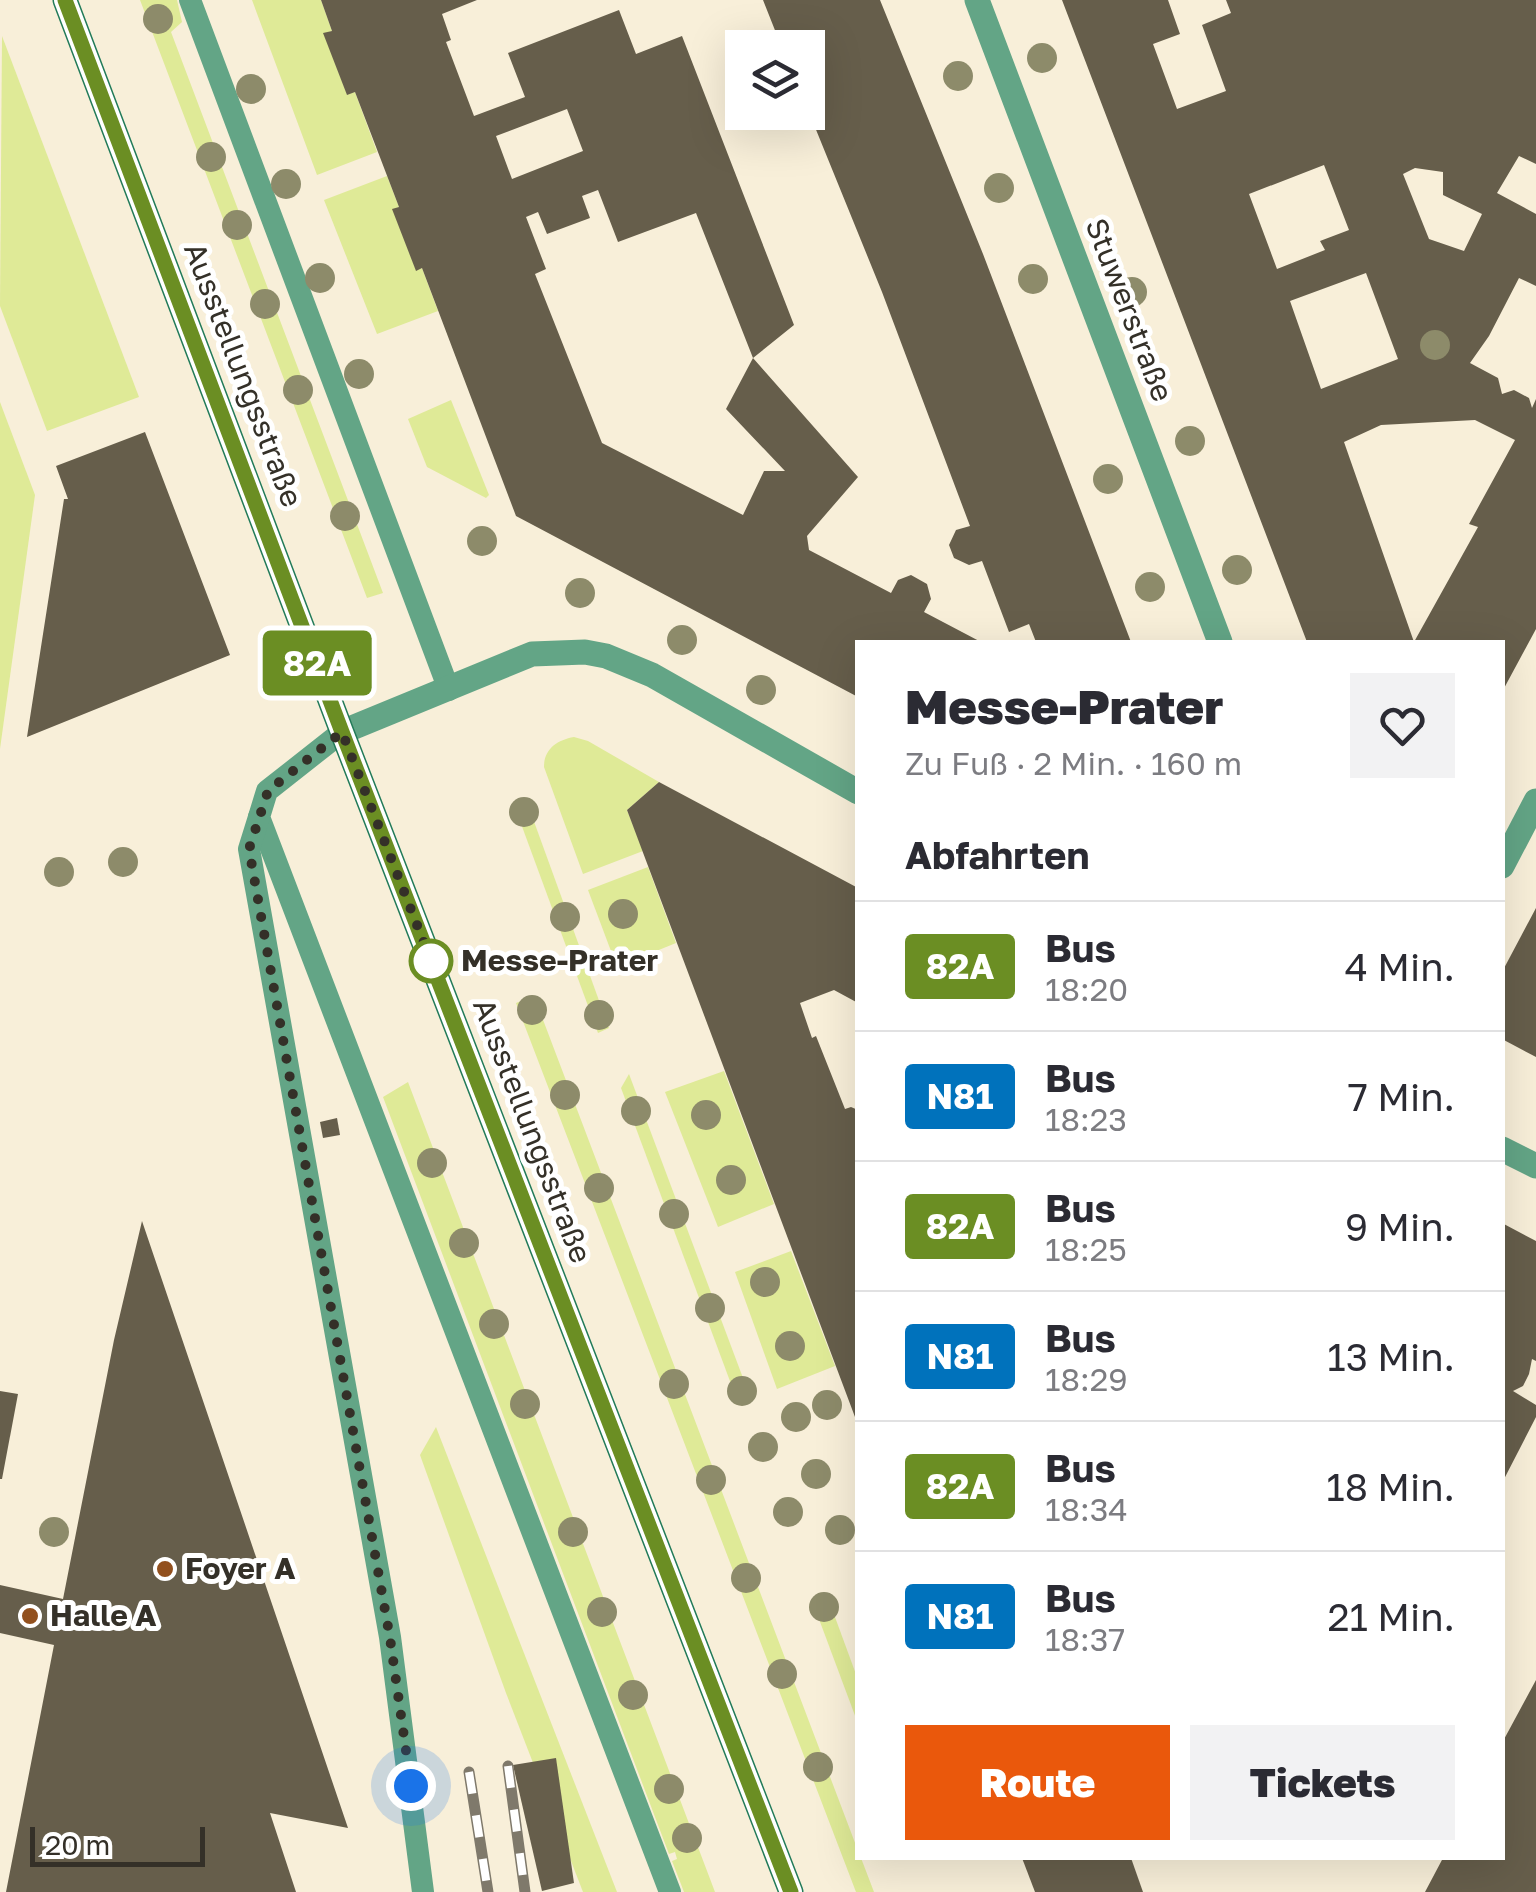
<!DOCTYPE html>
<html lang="de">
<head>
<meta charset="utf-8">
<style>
	:root { --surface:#fff; --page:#f2f2f3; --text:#2b2b33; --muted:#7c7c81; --line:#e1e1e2; --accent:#ea580c }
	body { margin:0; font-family:"Golos Text",sans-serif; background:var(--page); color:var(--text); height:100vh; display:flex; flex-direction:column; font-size:38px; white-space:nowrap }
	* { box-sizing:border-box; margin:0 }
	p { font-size:32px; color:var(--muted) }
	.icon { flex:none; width:55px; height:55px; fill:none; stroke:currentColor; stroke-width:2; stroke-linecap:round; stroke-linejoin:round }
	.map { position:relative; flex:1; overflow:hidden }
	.details { position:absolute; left:855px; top:640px; width:650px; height:1220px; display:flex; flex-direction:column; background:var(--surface); border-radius:0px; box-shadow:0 10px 40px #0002 }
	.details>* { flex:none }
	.badge { padding:0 20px; border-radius:8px; font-size:35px; line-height:65px }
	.controls { position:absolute; left:725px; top:30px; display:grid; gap:20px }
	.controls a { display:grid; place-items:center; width:100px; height:100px; border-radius:0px; background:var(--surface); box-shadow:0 10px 40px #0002; font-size:50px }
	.scale { position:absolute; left:30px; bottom:25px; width:175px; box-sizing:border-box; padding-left:10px; border:5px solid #343028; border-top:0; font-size:28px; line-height:35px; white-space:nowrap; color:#343028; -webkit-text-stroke:8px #fff; paint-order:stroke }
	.you { position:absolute; width:50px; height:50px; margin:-25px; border:8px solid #fff; border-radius:50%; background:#1a73e8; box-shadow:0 0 0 15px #1a73e833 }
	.map>.badge { position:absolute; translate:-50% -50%; box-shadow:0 0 0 5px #fff }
	h2 { padding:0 50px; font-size:38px; line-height:90px }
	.round { display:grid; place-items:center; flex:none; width:105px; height:105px; border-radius:0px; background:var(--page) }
	.summary { display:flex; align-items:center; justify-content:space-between; height:170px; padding:0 50px }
	h1 { font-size:48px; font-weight:800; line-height:75px }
	.action { display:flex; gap:20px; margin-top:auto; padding:20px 50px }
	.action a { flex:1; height:115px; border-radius:0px; background:var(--accent); color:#fff; font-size:40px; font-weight:800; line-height:115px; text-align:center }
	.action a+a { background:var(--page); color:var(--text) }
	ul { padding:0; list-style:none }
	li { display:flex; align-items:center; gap:30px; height:130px; padding:0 50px; border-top:2px solid var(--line) }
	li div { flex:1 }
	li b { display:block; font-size:38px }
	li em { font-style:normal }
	li .badge { min-width:110px; font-weight:700; text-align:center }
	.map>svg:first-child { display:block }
	.green { fill:#dfea97 }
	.building { fill:#665e4b; fill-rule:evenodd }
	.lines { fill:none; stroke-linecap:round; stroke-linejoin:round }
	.service { stroke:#63a586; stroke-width:22 }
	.minor { stroke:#63a586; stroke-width:25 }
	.secondary { stroke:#237b59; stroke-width:25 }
	.rail-casing { stroke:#7f796b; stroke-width:11 }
	.rail { stroke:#fff; stroke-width:8; stroke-dasharray:22; stroke-linecap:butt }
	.tree { fill:#8d8b6a }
	.line-casing { stroke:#fff; stroke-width:22 }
	.line { stroke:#6b8e23; stroke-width:15 }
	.walk { stroke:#343028; stroke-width:10; stroke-dasharray:0 18 }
	.stop-dot { fill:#fff; stroke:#6b8e23; stroke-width:5 }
	.poi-dot { fill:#92501e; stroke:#fff; stroke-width:4 }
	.labels { text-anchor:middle; stroke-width:10; stroke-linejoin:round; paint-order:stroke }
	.street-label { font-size:30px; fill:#343028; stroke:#fff }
	.stop-label { font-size:30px; font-weight:bold; fill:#343028; stroke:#fff; text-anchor:start }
	.poi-label { font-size:30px; font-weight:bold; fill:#343028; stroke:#fff; text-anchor:start }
</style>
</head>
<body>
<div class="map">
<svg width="1536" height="1892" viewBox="0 0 1536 1892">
	<rect width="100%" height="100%" fill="#f8efd9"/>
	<g class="green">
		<polygon points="140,0 177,0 182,22 171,32 383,593 367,598"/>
		<polygon points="252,0 321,0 332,31 324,34 347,94 355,92 377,152 317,175"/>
		<polygon points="2,36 139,397 47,431 0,306"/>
		<polygon points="387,176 399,207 393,210 416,270 422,268 438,311 377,334 324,200"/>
		<polygon points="451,400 489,495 486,498 427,467 408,419"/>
		<polygon points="0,402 35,495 0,749"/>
		<path d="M574 737 588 741 659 782 627 810 643 851 583 874 544 767C544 749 557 740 574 737Z"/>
		<polygon points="513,802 528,805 609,1028 598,1033"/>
		<polygon points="648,867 676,943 617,967 588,890"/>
		<polygon points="534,996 857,1848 858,1858 861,1858 874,1892 856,1892 516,1003"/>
		<polygon points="724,1071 774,1204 718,1227 665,1092"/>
		<polygon points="629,1074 749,1394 737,1400 621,1088"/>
		<polygon points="408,1082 715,1892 684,1892 672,1861 677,1859 675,1852 669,1854 383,1097"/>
		<polygon points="791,1251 835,1366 777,1389 735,1272"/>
		<polygon points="436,1427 617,1892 583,1892 506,1693 420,1455"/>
		<polygon points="828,1598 857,1677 857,1721 813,1603"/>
	</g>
	<g class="building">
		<path d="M321 0H477L442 14 451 40 446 42 474 116 525 97 508 53 619 10 636 54 682 36 794 325 753 358 858 477 807 536 809 550 891 593 898 580 911 575 927 584 931 599 924 612 981 642H858V697L516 516 422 268 416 271 392 209 399 207 355 92 347 95 323 33 332 31ZM567 109 583 151 512 179 496 136ZM598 190 618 242 696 213 753 358 726 409 785 471H764L743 515 602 443 535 274 546 269 526 217 538 212 547 234 590 218 582 196Z"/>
		<polygon points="763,0 880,0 983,254 1131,642 1036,642 1029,624 1009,632 982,561 969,565 954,558 949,545 956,530 970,526 882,292 808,110 808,48 782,48"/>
		<path d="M1062 0H1168L1180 34 1153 44 1177 109 1226 91 1202 25 1231 13 1226 0H1536V164L1519 156 1497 193 1536 214V286L1519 278 1489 336 1470 363 1498 378 1502 394 1514 390 1529 398 1532 408 1536 399V629L1502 692V642H1307ZM1324 165 1349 230 1320 241 1325 250 1277 269 1249 194ZM1415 168 1443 172V195L1482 214 1464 251 1429 239 1403 174ZM1366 273 1398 359 1321 389 1290 301ZM1475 420 1515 440 1469 524 1478 527 1414 642 1344 442 1381 425Z"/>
		<polygon points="145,432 230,655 27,737 64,499 68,499 56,466"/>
		<polygon points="659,782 858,888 858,1003 834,990 800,1003 812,1038 816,1036 845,1109 851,1107 858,1110 858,1425 627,810"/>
		<polygon points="1536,908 1536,1057 1502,1039 1502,972"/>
		<polygon points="337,1118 340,1135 323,1138 320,1122"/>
		<polygon points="142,1221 348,1828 270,1813 296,1892 6,1892 54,1645 0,1633 0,1585 63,1599 114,1340"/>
		<polygon points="1502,1223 1536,1241 1536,1361 1532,1359 1529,1374 1523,1386 1513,1391 1536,1405 1536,1417 1502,1483"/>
		<polygon points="0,1391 18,1394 2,1479 0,1479"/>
		<polygon points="1536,1680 1536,1892 1425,1892 1443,1858 1502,1858 1502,1743"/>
		<polygon points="556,1758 574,1883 542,1891 513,1765"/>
		<polygon points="1022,1858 1131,1858 1143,1892 1035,1892"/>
	</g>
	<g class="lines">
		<g class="service">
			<polyline points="190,0 449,690"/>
			<polyline points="342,732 267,791 259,817 670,1892"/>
			<polyline points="259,817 249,849 390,1637 423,1892"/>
		</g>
		<g class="minor">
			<polyline points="977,0 1220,642"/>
			<polyline points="342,732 532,654 585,652 606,656 652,675 858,792"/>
			<polyline points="1502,866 1536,801"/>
			<polyline points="1502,1149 1536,1166"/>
		</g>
		<polyline class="secondary" points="65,0 342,732 791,1892"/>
		<defs>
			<g id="rail">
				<polyline points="508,1766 525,1892"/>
				<polyline points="469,1772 488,1892"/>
			</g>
		</defs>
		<use href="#rail" class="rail-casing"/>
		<use href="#rail" class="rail"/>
	</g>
	<g class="tree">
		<circle cx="158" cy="19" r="15"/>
		<circle cx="1042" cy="58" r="15"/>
		<circle cx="958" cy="76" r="15"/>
		<circle cx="251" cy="89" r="15"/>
		<circle cx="211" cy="157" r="15"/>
		<circle cx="286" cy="184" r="15"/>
		<circle cx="999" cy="188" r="15"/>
		<circle cx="237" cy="225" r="15"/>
		<circle cx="320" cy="278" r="15"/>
		<circle cx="1033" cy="279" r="15"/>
		<circle cx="1132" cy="292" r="15"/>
		<circle cx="265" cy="304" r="15"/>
		<circle cx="1435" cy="345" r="15"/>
		<circle cx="359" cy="374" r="15"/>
		<circle cx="298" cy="390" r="15"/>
		<circle cx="1190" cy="441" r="15"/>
		<circle cx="1108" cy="479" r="15"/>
		<circle cx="345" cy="516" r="15"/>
		<circle cx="482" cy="541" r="15"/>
		<circle cx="1237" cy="570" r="15"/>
		<circle cx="1150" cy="587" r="15"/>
		<circle cx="580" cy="593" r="15"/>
		<circle cx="682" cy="640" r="15"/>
		<circle cx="761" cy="690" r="15"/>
		<circle cx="524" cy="812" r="15"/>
		<circle cx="123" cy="862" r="15"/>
		<circle cx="59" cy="872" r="15"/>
		<circle cx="623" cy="914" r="15"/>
		<circle cx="565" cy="917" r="15"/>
		<circle cx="532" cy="1010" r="15"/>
		<circle cx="599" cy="1015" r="15"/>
		<circle cx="565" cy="1095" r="15"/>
		<circle cx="636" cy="1111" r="15"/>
		<circle cx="706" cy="1115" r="15"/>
		<circle cx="432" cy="1163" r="15"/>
		<circle cx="731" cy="1180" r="15"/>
		<circle cx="599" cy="1188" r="15"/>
		<circle cx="674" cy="1214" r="15"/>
		<circle cx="464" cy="1243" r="15"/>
		<circle cx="765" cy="1282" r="15"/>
		<circle cx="710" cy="1308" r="15"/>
		<circle cx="494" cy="1324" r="15"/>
		<circle cx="790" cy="1346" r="15"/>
		<circle cx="674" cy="1384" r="15"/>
		<circle cx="742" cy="1391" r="15"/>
		<circle cx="525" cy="1404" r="15"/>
		<circle cx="827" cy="1405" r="15"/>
		<circle cx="796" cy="1417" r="15"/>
		<circle cx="763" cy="1447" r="15"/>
		<circle cx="816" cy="1474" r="15"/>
		<circle cx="711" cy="1480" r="15"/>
		<circle cx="788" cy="1512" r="15"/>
		<circle cx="840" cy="1530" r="15"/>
		<circle cx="54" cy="1532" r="15"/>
		<circle cx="573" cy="1532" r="15"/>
		<circle cx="746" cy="1578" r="15"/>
		<circle cx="824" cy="1607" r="15"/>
		<circle cx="602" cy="1612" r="15"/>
		<circle cx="782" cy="1674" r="15"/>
		<circle cx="633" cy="1695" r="15"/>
		<circle cx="818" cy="1767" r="15"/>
		<circle cx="669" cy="1789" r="15"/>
		<circle cx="687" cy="1838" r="15"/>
	</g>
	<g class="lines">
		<defs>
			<polyline id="line" points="65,0 342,732 791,1892"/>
		</defs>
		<use href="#line" class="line-casing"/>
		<use href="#line" class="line"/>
		<polyline class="walk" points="411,1786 390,1638 249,849 268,791 342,732 431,961"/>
	</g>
	<circle class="stop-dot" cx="431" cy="961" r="20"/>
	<g class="poi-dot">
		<circle cx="165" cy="1569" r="10"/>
		<circle cx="30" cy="1616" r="10"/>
	</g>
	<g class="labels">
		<g class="street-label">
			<text transform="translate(1129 310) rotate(69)" y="10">Stuwerstraße</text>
			<text transform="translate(243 375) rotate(69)" y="10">Ausstellungsstraße</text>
			<text transform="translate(532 1131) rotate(69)" y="10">Ausstellungsstraße</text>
		</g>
		<g class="stop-label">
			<text x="461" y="971">Messe-Prater</text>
		</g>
		<g class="poi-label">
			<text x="185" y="1579">Foyer A</text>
			<text x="50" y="1626">Halle A</text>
		</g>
	</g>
</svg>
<div class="controls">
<a><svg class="icon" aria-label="layers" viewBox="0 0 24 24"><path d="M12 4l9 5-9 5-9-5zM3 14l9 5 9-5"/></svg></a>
</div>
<div class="scale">20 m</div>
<div class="you" style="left:411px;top:1786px"></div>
<b class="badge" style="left:317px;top:663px;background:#6b8e23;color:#fff">82A</b>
<section class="details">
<div class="summary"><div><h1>Messe-Prater</h1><p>Zu Fuß · 2 Min. · 160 m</p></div><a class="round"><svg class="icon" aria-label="heart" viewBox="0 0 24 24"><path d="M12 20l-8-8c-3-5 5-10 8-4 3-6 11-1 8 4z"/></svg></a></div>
<h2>Abfahrten</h2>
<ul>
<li><span class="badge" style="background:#6b8e23;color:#fff">82A</span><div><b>Bus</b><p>18:20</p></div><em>4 Min.</em></li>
<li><span class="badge" style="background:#0072bc;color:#fff">N81</span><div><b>Bus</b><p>18:23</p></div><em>7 Min.</em></li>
<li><span class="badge" style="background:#6b8e23;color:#fff">82A</span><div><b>Bus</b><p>18:25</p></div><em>9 Min.</em></li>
<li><span class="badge" style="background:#0072bc;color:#fff">N81</span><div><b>Bus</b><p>18:29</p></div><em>13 Min.</em></li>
<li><span class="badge" style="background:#6b8e23;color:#fff">82A</span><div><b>Bus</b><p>18:34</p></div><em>18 Min.</em></li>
<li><span class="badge" style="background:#0072bc;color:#fff">N81</span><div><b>Bus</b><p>18:37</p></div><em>21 Min.</em></li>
</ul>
<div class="action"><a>Route</a><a>Tickets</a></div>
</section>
</div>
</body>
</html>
